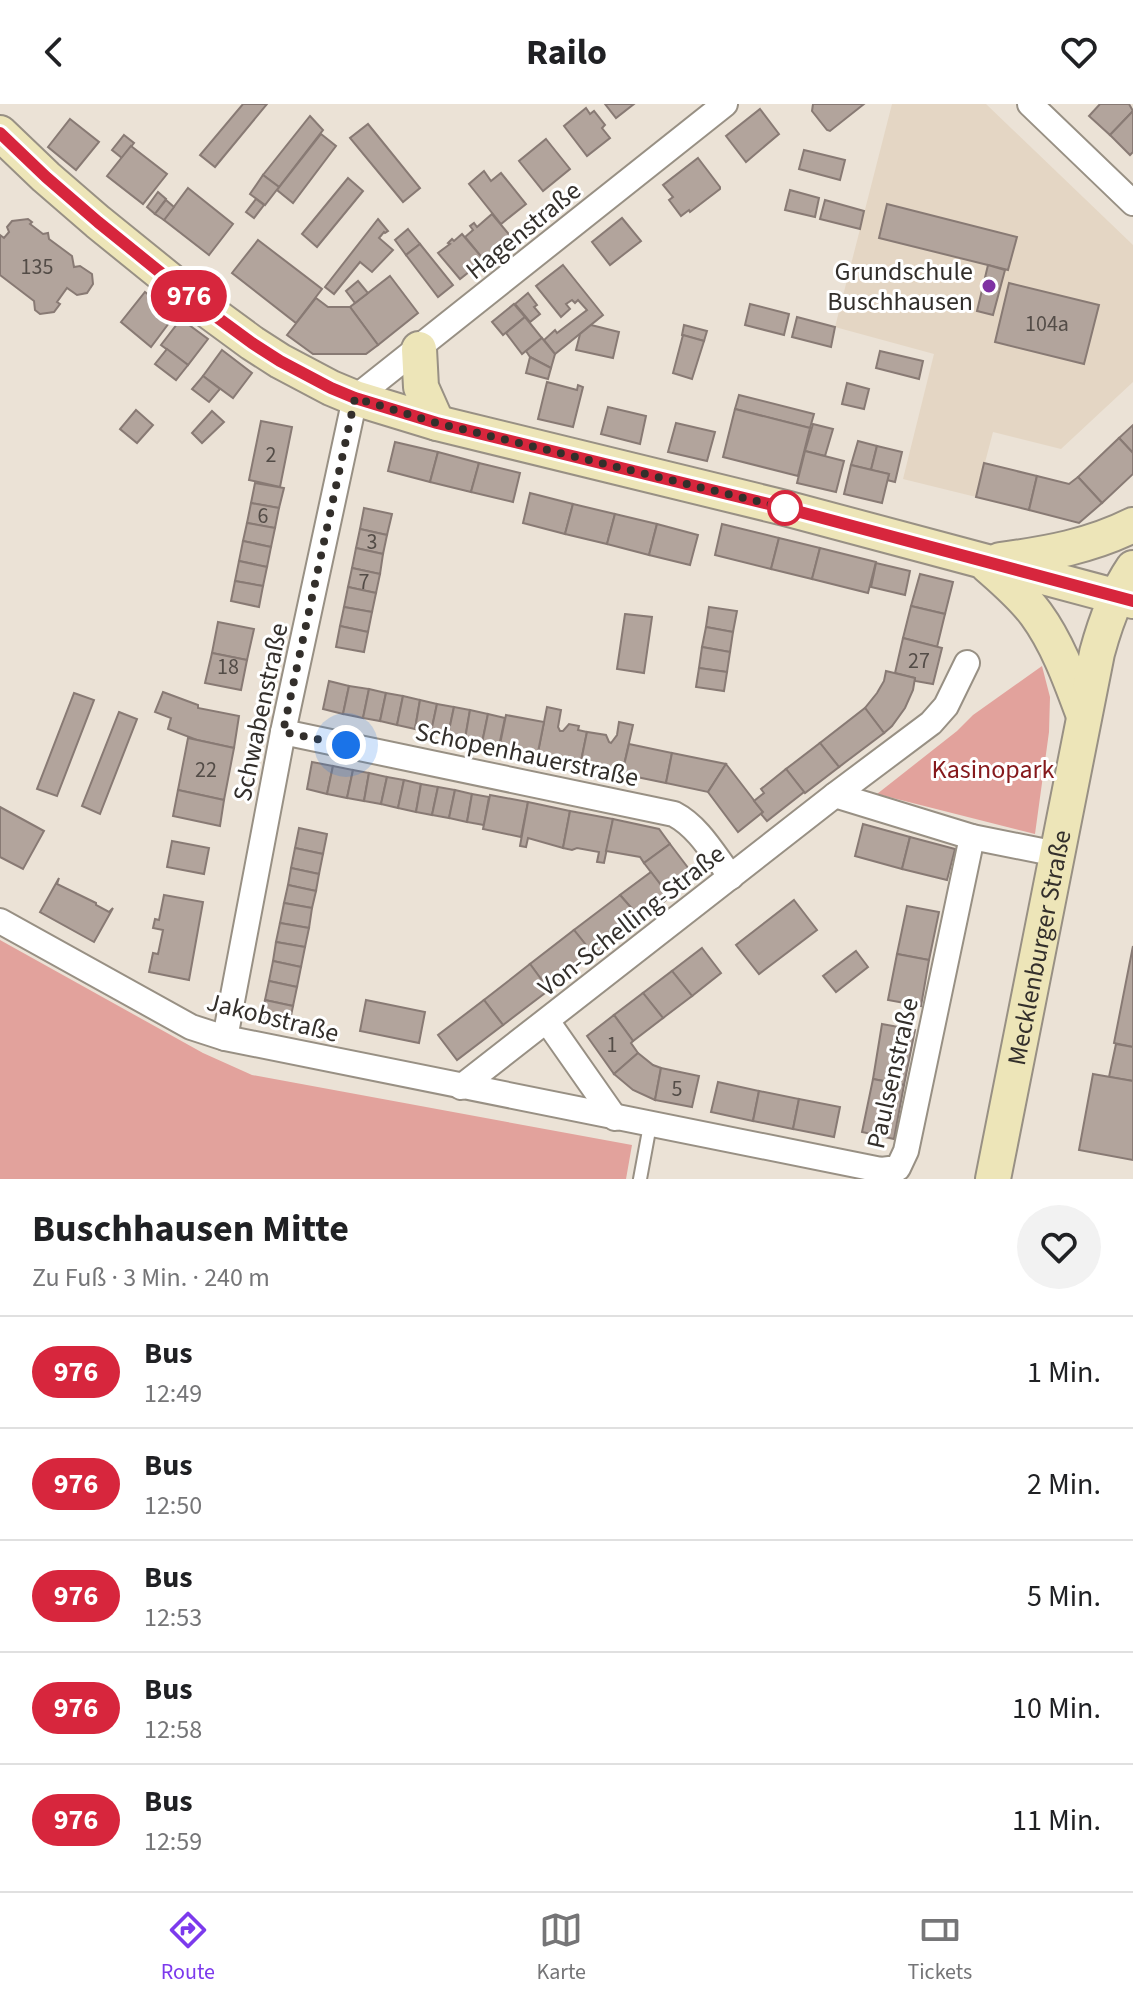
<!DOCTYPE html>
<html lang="de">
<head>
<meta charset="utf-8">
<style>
	:root { --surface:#fff; --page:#f2f2f2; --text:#202124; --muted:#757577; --line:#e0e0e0; --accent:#7c3aed }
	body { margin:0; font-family:"Source Sans 3",sans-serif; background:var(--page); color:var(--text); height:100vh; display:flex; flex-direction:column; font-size:30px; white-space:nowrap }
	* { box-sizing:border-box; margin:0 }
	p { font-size:26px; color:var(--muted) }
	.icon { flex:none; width:44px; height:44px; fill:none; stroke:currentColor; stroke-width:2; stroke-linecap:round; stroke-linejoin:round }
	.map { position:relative; height:1075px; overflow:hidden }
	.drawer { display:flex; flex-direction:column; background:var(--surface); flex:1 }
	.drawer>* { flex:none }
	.badge { padding:0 16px; border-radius:26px; font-size:28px; line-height:52px }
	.you { position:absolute; width:40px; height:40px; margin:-20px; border:6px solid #fff; border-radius:50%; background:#1a73e8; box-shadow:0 0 0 12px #1a73e833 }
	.map>.badge { position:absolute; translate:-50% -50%; box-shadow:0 0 0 4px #fff }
	.round { display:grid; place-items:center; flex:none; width:84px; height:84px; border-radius:42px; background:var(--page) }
	.headline { display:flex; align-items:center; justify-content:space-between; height:136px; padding:0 32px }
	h1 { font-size:38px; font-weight:700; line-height:60px }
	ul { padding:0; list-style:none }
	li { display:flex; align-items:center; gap:24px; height:112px; padding:0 32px; border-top:2px solid var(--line) }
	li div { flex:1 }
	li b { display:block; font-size:30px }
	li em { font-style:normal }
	li .badge { min-width:88px; font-weight:700; text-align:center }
	header { display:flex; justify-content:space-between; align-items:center; height:104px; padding:0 32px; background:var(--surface); font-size:36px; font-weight:700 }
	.tab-bar { display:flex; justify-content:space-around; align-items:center; height:112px; border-top:2px solid var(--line); background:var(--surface); font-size:22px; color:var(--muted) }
	.tab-bar a { display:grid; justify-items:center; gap:4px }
	.tab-bar .on { color:var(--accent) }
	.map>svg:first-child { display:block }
	.built { fill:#e4d6c4 }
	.green { fill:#e2a29c }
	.building { fill:#b2a49c; stroke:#887a74; stroke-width:2 }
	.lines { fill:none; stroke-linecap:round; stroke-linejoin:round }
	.lane-casing { stroke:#989084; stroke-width:16 }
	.street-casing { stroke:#989084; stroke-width:28 }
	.secondary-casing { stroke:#989084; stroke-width:38 }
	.lane { stroke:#fff; stroke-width:12 }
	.street { stroke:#fff; stroke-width:24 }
	.secondary { stroke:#ede5b8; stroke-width:34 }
	.line-casing { stroke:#fff; stroke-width:18 }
	.line { stroke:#d7263d; stroke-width:12 }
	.walk { stroke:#332f2b; stroke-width:8; stroke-dasharray:0 14.4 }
	.poi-dot { fill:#7f32a3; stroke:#fff; stroke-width:3 }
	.stop-dot { fill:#fff; stroke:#d7263d; stroke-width:4 }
	.labels { text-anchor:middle; stroke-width:6; stroke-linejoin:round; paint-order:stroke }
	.number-label { font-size:22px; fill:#534c47 }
	.street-label { font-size:26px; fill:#332f2b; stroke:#fff }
	.poi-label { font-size:26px; fill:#332f2b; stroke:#fff; text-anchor:end }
	.park-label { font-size:26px; fill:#85191c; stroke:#fff }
</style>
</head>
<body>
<header><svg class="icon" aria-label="back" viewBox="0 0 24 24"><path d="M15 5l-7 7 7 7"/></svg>Railo<svg class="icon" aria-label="heart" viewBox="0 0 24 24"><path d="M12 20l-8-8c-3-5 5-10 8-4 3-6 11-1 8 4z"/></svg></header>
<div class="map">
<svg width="1133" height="1075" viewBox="0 0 1133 1075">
	<rect width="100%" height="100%" fill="#ebe2d6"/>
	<polygon class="built" points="892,0 986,0 1133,141 1133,278 1061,345 993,328 976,393 903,375 934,250 835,223"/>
	<g class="green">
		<polygon points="1042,562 1050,593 1049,628 1035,730 877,690 957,627 973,611"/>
		<polygon points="0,836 203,949 252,971 632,1041 626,1075 0,1075"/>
	</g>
	<g class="building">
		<polygon points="243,0 267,0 215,63 200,51"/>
		<polygon points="605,0 634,0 616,14"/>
		<polygon points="813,0 864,0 830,27 827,26 812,7"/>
		<polygon points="1100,0 1129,0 1133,7 1110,31 1089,12"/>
		<polygon points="586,4 590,10 594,7 605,21 602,24 610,34 587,52 564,22"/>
		<polygon points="760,5 779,30 746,58 726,32"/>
		<polygon points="1133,7 1133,48 1130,51 1110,31"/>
		<polygon points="310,12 323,26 279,83 263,71"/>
		<polygon points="70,15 99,38 76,66 48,43"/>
		<polygon points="368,20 420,84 403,98 350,34"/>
		<polygon points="321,30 336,42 293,99 277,86"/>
		<polygon points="124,31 134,39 122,54 112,46"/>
		<polygon points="546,35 570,65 543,87 519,57"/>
		<polygon points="131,42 167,70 143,100 107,72"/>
		<polygon points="804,46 845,56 840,76 799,65"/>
		<polygon points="698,54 720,83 720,85 690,108 689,106 681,112 669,96 673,93 663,81"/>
		<polygon points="484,67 491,77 501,69 526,100 501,120 469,80"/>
		<polygon points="263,71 279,83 265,101 250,90"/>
		<polygon points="348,74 363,87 317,143 302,130"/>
		<polygon points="188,84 233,120 209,151 164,116"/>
		<polygon points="790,86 819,94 815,113 785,106"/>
		<polygon points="158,88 166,95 155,110 147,103"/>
		<polygon points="256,95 264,101 254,114 246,108"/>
		<polygon points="166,96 174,103 164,116 155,110"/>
		<polygon points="825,96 864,107 860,125 820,115"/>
		<polygon points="887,100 1017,133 1008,166 879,134"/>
		<polygon points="492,110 512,134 484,156 465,133 473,126 470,122 474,119 477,123"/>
		<polygon points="622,114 641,137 610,161 592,138"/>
		<polygon points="28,115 32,118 30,120 43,130 48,129 49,135 72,152 74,163 80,162 92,170 93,180 87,189 77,191 67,184 57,198 60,200 54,208 40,210 35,206 34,197 0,171 0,131 4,134 9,128 7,123 12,117"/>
		<polygon points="378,115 388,127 385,129 384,128 379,134 393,146 372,168 360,158 334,190 325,183"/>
		<polygon points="408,125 420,140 406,151 395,136"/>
		<polygon points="462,130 484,156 460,175 438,149 450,140 448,139 452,135 454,137"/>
		<polygon points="258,136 322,185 296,219 232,169"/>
		<polygon points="420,140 453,181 438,193 406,151"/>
		<polygon points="563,161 603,211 555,250 544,236 555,226 557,229 587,206 578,196 575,199 572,196 566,200 570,205 561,213 536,182"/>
		<polygon points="988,161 1005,166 993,211 977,207"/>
		<polygon points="390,172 418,209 378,241 350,203"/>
		<polygon points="358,177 368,189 355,199 346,187"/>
		<polygon points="1009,179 1099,201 1084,260 995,238"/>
		<polygon points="145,188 175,211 151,243 121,218"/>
		<polygon points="528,189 537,201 534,203 540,210 530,218 515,200"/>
		<polygon points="316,194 328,203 350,203 378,241 366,250 313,250 287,231"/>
		<polygon points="514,200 525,213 503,231 492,218"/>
		<polygon points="750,200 789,210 784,231 745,221"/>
		<polygon points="525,213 542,234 522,250 506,229"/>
		<polygon points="797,213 835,223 831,243 792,233"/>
		<polygon points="181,215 208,235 188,261 161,241"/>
		<polygon points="591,221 619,228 613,254 576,246 580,230"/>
		<polygon points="684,221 707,227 704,237 682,231"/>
		<polygon points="683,231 704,237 692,275 673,269"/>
		<polygon points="542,234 555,250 551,264 530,253 526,247"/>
		<polygon points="167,245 188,261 176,276 155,260"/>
		<polygon points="222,246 252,269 233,294 203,272"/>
		<polygon points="880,247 923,257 919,275 876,264"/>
		<polygon points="530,253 551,264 548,275 526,269"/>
		<polygon points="203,272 220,285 209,298 192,285"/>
		<polygon points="547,278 577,286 578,281 583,283 573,323 538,315"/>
		<polygon points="847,279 869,285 864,305 842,300"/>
		<polygon points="739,291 814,310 810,324 735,305"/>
		<polygon points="608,303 646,312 640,340 601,330"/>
		<polygon points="735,305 810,324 798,372 723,353"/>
		<polygon points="136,306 153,321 137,339 120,325"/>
		<polygon points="212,307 224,318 202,339 192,329"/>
		<polygon points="261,317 292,323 280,383 249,376"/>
		<polygon points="676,319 715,328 707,357 668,348"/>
		<polygon points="813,320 833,325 825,352 805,347"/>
		<polygon points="1133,321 1133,349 1119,334"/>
		<polygon points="1119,334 1133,349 1133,370 1102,399 1078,373"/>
		<polygon points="858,337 877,342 871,366 851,361"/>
		<polygon points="395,338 438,348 430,378 388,367"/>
		<polygon points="877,342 902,348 895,378 887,376 889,370 871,366"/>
		<polygon points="805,347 844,357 836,388 797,379"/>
		<polygon points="438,348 479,359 471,388 430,378"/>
		<polygon points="479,359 520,369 513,398 471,388"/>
		<polygon points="984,359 1037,372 1029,406 976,393"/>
		<polygon points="851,361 889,370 882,399 844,390"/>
		<polygon points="1037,372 1069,380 1078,373 1102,399 1079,419 1029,406"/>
		<polygon points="255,379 284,384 279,404 251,399"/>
		<polygon points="530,389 573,400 565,430 523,419"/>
		<polygon points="251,399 279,404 275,424 247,419"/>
		<polygon points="573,400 615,410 607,440 565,430"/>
		<polygon points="364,404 392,410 387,431 360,425"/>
		<polygon points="615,410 657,420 649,451 607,440"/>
		<polygon points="247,419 275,424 271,443 243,437"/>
		<polygon points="657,420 698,431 690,461 649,451"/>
		<polygon points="722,420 779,434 771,465 715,451"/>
		<polygon points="360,425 387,431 383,450 356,444"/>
		<polygon points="779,434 820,444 812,475 771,465"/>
		<polygon points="243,437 271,443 267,463 239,457"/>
		<polygon points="356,444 383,450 380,470 352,464"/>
		<polygon points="820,444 876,458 868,489 812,475"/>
		<polygon points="239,457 267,463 263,482 235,477"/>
		<polygon points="876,459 910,467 905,491 871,483"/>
		<polygon points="352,464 380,470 376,489 348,483"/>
		<polygon points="920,470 953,478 945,510 911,502"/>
		<polygon points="235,477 263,482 259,503 231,497"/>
		<polygon points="348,483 376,489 372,508 344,503"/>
		<polygon points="911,502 945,510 937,543 903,534"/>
		<polygon points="344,503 372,508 368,528 340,522"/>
		<polygon points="709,503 737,507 733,528 706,523"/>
		<polygon points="625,510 652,513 644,569 617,565"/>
		<polygon points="218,518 254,525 247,556 212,549"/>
		<polygon points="340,522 368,528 364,548 336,543"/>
		<polygon points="706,523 733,528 730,548 702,543"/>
		<polygon points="903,534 942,544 933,580 915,577 915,574 895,569"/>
		<polygon points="702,543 730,548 727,568 699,564"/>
		<polygon points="212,549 247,556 241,586 205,579"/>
		<polygon points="699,564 727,568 724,587 696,583"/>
		<polygon points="886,567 915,574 913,586 905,604 892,622 884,629 865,604 877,589 884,577"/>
		<polygon points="329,577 349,582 343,610 323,605"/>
		<polygon points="349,582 369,585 363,614 343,610"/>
		<polygon points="369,585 386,589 380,617 363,614"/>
		<polygon points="163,588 198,601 198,604 239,612 234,644 197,636 168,625 171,614 155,608"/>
		<polygon points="74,589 94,596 57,692 37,685"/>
		<polygon points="386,589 403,592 397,621 380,617"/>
		<polygon points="403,592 420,596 415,625 397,621"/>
		<polygon points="420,596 437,600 431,628 415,625"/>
		<polygon points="437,600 454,603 448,631 431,628"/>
		<polygon points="454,603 470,606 465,635 448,631"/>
		<polygon points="547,603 561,606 558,623 560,627 563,627 569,620 579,622 578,626 587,628 580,662 537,653"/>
		<polygon points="865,604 884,629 839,663 820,639"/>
		<polygon points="470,606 488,610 482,639 465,635"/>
		<polygon points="119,608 137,615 100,710 82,702"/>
		<polygon points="488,610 505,614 499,642 482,639"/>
		<polygon points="506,611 544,618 537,653 499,645"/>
		<polygon points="619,618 633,621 622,670 580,662 587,628 606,631 609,638 611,639 617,631"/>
		<polygon points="188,634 234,644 224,696 178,686"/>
		<polygon points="820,639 839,663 805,689 786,665"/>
		<polygon points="629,640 672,649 666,679 622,670"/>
		<polygon points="672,649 726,660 708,688 666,679"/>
		<polygon points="312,658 333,662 327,690 307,685"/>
		<polygon points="726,660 763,708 738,728 708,688"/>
		<polygon points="333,662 353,666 347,694 327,690"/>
		<polygon points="786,665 804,688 767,717 761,710 763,708 754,697 764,689 761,685"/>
		<polygon points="353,666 369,669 364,697 347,694"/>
		<polygon points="369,669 387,673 381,700 364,697"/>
		<polygon points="387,673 404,676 398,704 381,700"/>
		<polygon points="404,676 421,680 416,708 398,704"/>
		<polygon points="421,680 438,683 432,711 416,708"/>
		<polygon points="438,683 455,686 449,714 432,711"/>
		<polygon points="178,686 224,696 220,722 173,712"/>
		<polygon points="455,686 472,690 467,718 449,714"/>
		<polygon points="472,690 489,693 484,721 467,718"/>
		<polygon points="490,691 528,698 521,733 483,725"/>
		<polygon points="528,698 570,707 563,744 528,734 526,743 520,742"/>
		<polygon points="0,703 44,727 23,765 0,753"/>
		<polygon points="570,707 613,715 604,759 597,758 599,748 577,744 572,746 563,744"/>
		<polygon points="613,715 659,725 670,740 644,759 640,753 606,747"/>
		<polygon points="863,720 910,733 902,765 855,752"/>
		<polygon points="299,724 327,730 323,750 295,744"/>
		<polygon points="910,733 955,745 947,776 902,765"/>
		<polygon points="172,737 209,744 204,770 167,763"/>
		<polygon points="670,740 695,773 670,793 644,759"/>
		<polygon points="295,744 323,750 319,770 291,764"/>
		<polygon points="291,764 319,770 316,787 288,781"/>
		<polygon points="651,768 670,793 641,815 620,791"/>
		<polygon points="59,774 57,780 96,799 96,801 109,808 113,804 94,838 40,808"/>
		<polygon points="288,781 316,787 312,804 284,799"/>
		<polygon points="164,791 203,798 189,876 149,868 153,849 158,850 163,826 153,824 155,815 159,816"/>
		<polygon points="620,791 641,815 594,851 574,826"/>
		<polygon points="794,796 817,826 759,870 736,841"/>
		<polygon points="284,799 312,804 309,824 280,819"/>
		<polygon points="907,802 939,808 929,856 897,850"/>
		<polygon points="280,819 309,824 305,843 276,838"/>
		<polygon points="574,826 594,851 549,886 530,860"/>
		<polygon points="276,838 305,843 301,863 273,857"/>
		<polygon points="1133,842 1133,943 1114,939"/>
		<polygon points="702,844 721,869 692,892 672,867"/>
		<polygon points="856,847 868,863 836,888 823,872"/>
		<polygon points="897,850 929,856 921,902 888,896"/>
		<polygon points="273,857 301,863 297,883 269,877"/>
		<polygon points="530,860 549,886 503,921 484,896"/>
		<polygon points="672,867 692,892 663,914 643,889"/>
		<polygon points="269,877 297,883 293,902 265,896"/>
		<polygon points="643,889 663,914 633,937 614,911"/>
		<polygon points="265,896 293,902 289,922 261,917"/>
		<polygon points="366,896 425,908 419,939 360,927"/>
		<polygon points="484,896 503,921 457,956 438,931"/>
		<polygon points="614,911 633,937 631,939 638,949 614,970 587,932"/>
		<polygon points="882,920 915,926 904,981 873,975"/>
		<polygon points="1116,940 1133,943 1133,977 1109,973"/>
		<polygon points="638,949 653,961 661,964 655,996 633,986 614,970"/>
		<polygon points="661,964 699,972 692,1003 655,996"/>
		<polygon points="1093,970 1133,977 1133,1056 1079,1046"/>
		<polygon points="873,975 904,981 894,1035 862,1028"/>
		<polygon points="718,978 759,987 753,1017 711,1008"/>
		<polygon points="759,987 799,995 793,1025 753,1017"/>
		<polygon points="799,995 840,1003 834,1033 793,1025"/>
	</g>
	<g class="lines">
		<defs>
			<polyline id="lane" points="640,1075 650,1021"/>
			<g id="street">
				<polyline points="1030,0 1133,99"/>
				<path d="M283 628 674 710C699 723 714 751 731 773"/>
				<polyline points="835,691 972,733 1057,750"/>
				<polyline points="0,817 191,923 225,934 881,1066 898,1064 906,1047 972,733"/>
				<polyline points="547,917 615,1014"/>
				<polyline points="225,934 283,628 355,294 725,0"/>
				<polyline points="461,983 835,691 931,619 946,602 967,559"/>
			</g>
			<g id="secondary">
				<polyline points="0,29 46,73 98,118 203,203 252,239 280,257 331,284 355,294 437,319 785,404 1133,497"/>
				<polyline points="419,245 421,283 437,319"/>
				<path d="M1000 456C1047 450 1091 442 1133 421"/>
				<path d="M987 461C1004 476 1022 491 1036 510 1058 540 1071 577 1084 612"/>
				<path id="s1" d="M993 1075 1097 549C1105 519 1116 489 1133 464"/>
			</g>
		</defs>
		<use href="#lane" class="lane-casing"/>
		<use href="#street" class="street-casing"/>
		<use href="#secondary" class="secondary-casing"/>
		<use href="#lane" class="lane"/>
		<use href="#street" class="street"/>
		<use href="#secondary" class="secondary"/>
	</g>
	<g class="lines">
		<defs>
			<polyline id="line" points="0,29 46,73 98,118 203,203 252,239 280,257 331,284 355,294 437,319 785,404 1133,497"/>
		</defs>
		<use href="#line" class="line-casing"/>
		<use href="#line" class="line"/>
		<polyline class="walk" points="346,641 283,628 355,294 437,319 785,404"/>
	</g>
	<circle class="poi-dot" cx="989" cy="182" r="8"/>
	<circle class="stop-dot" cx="785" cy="404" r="16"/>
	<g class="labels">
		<g class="number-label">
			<text x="37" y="170">135</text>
			<text x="1047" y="227">104a</text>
			<text x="271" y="358">2</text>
			<text x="263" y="419">6</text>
			<text x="372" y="445">3</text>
			<text x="364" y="485">7</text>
			<text x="919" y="564">27</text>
			<text x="228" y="570">18</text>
			<text x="206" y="673">22</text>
			<text x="612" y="948">1</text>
			<text x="677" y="992">5</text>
		</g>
		<g class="street-label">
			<text transform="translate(523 126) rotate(-39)" y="9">Hagenstraße</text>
			<text transform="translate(260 608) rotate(-78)" y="9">Schwabenstraße</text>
			<text transform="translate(527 650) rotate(12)" y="9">Schopenhauerstraße</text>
			<text transform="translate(631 816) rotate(-38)" y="9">Von-Schelling-Straße</text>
			<text dy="9" stroke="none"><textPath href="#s1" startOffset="236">Mecklenburger Straße</textPath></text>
			<text transform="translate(273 913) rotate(14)" y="9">Jakobstraße</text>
			<text transform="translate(892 969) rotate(-77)" y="9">Paulsenstraße</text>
		</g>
		<g class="poi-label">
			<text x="973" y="176">Grundschule<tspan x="973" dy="30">Buschhausen</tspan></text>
		</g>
		<g class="park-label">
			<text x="993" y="674">Kasinopark</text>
		</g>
	</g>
</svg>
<div class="you" style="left:346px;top:641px"></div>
<b class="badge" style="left:189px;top:192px;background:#d7263d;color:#fff">976</b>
</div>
<section class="drawer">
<div class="headline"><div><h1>Buschhausen Mitte</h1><p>Zu Fuß · 3 Min. · 240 m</p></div><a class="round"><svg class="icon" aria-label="heart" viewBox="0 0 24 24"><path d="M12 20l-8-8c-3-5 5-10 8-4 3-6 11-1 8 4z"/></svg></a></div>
<ul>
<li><span class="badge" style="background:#d7263d;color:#fff">976</span><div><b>Bus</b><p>12:49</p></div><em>1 Min.</em></li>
<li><span class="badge" style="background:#d7263d;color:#fff">976</span><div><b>Bus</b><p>12:50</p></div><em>2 Min.</em></li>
<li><span class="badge" style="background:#d7263d;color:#fff">976</span><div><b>Bus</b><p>12:53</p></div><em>5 Min.</em></li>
<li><span class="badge" style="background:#d7263d;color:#fff">976</span><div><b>Bus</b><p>12:58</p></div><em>10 Min.</em></li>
<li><span class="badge" style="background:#d7263d;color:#fff">976</span><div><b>Bus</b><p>12:59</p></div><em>11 Min.</em></li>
</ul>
</section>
<nav class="tab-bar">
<a class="on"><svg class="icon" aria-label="directions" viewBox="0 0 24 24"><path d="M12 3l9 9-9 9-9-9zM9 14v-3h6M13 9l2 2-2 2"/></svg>Route</a>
<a><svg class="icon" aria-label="map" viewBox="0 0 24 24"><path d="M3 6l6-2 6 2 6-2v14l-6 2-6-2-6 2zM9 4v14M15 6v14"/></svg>Karte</a>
<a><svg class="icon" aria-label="tickets" viewBox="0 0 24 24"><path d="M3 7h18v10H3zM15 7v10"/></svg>Tickets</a>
</nav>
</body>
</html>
